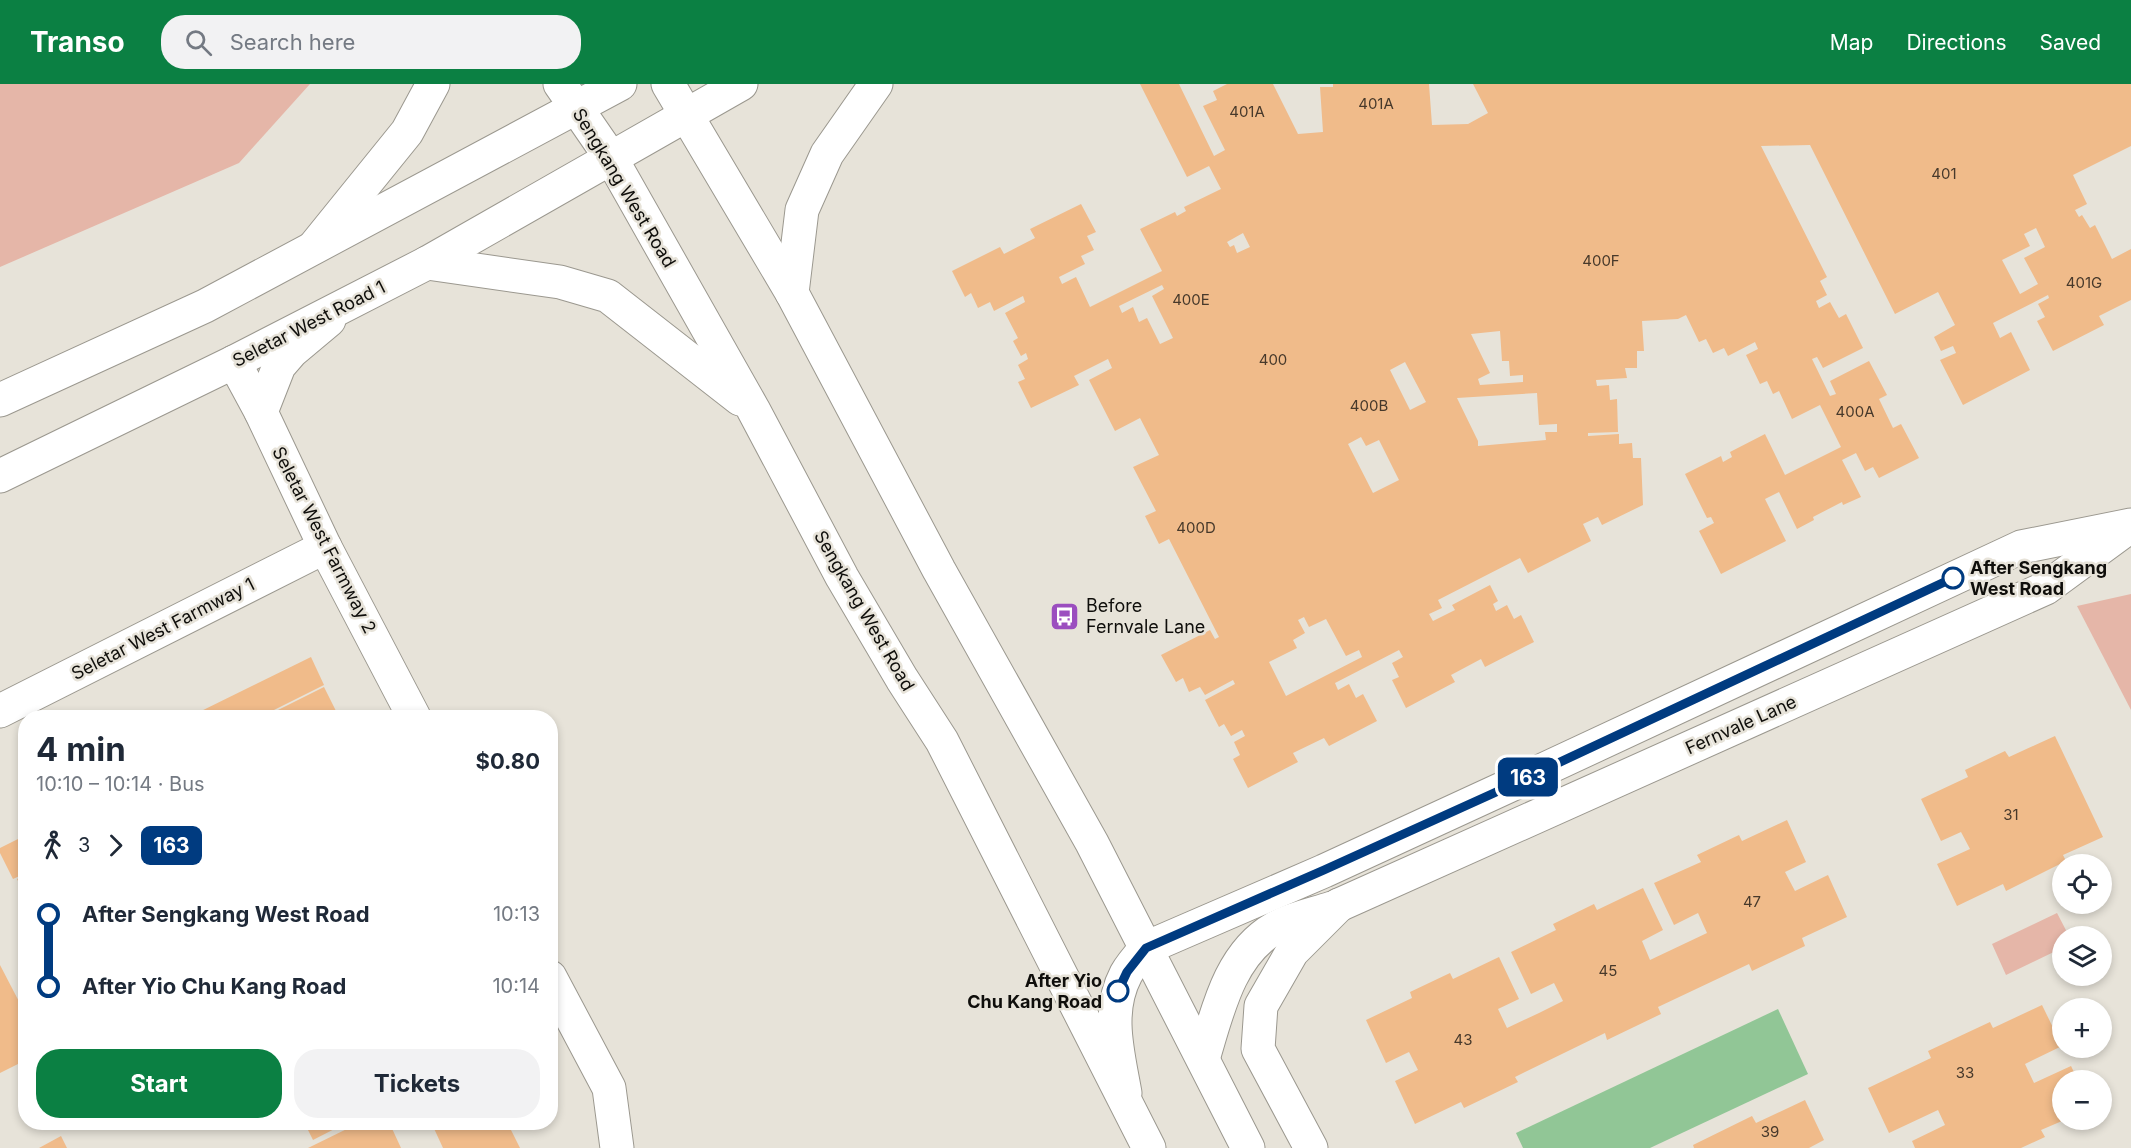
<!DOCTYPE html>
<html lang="en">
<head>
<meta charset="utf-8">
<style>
	:root { --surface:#fff; --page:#f2f2f3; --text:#1f2937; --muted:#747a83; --accent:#0b8043 }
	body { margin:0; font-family:Inter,sans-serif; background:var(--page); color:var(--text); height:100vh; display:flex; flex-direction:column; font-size:22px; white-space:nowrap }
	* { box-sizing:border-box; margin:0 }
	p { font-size:20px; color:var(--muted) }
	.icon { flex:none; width:33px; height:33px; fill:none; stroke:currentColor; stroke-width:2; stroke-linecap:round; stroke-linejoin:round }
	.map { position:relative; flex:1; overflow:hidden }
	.sheet { position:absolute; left:18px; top:626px; width:540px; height:420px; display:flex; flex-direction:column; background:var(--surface); border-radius:24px; box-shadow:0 3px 9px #0003 }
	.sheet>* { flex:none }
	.badge { padding:0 12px; border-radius:9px; font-size:21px; line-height:39px }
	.controls { position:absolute; left:2052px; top:770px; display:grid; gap:12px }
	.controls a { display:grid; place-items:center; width:60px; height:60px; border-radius:50%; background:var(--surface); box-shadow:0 3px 9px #0003; font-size:30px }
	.map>.badge { position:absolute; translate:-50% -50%; box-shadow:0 0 0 3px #fff }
	.legs { display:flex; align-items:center; gap:9px; height:66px; padding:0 18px; font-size:20px }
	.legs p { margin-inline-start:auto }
	.summary { display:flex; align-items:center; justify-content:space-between; height:102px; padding:0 18px }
	h1 { font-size:33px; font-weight:700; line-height:45px }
	.primary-button { display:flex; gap:12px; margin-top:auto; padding:12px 18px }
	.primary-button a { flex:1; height:69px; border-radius:24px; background:var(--accent); color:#fff; font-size:24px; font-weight:700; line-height:69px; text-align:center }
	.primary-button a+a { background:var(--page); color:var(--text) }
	ul { padding:0 18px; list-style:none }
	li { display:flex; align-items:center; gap:21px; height:72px; font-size:22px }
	li i { display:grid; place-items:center; width:9px; height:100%; margin:0 8px; background:currentColor }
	li i::after { content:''; width:15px; height:15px; margin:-8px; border:4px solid; border-radius:50%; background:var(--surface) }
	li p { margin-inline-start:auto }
	li:first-child i { background:linear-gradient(#0000 50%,currentColor 0) }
	li:last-child i { background:linear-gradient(currentColor 50%,#0000 0) }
	header { display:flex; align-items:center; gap:36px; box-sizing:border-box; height:84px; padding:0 30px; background:var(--accent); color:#fff }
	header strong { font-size:28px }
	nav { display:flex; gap:33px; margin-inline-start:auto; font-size:21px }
	.search { width:420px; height:54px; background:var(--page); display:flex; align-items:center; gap:15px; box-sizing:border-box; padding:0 21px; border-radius:24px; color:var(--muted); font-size:22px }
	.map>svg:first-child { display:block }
	.green { fill:#e5b6a8 }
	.water { fill:#91c696 }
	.building { fill:#f0bb8a; fill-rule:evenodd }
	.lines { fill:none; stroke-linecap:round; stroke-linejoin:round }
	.street-casing { stroke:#9b988f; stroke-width:35 }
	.secondary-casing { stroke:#9b988f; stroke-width:35 }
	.primary-casing { stroke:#9b988f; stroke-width:35 }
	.street { stroke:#fff; stroke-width:33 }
	.secondary { stroke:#fff; stroke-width:33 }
	.primary { stroke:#fff; stroke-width:33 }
	.line-1-casing { stroke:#fff; stroke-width:14 }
	.line-1 { stroke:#003b80; stroke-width:9 }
	.stop-1-dot { fill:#fff; stroke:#003b80; stroke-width:3 }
	.labels { text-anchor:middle; stroke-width:5; stroke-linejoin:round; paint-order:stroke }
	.number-label { font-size:15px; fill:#47392b }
	.street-label { font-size:18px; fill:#0f0e0b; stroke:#e7e3d9 }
	.stop-label { font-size:18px; font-weight:bold; fill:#0f0e0b; stroke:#e7e3d9; text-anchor:start }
	.poi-label { font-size:18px; fill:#0f0e0b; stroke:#e7e3d9; text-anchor:start }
</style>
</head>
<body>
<header>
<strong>Transo</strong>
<div class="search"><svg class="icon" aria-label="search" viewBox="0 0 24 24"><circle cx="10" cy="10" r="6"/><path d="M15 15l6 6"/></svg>Search here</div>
<nav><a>Map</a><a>Directions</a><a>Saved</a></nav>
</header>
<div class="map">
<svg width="2131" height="1064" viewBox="0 0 2131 1064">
	<rect width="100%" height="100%" fill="#e7e3d9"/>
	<g class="green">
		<polygon points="0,0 310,0 239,79 0,183"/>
		<polygon points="2131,510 2131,626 2077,522"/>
		<polygon points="2057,829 2069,852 2062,852 2062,864 2006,891 1992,860"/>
	</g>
	<polygon class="water" points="1778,925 1808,990 1650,1064 1523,1064 1516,1049"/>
	<g class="building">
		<path d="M1140 0H1179L1214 72 1225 66 1203 22 1217 16 1213 7 1227 0H1273L1298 50 1323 48 1320 3H1333V0H1429L1432 41 1468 40 1488 29 1473 0H2131V62L2073 91 2087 120 2075 126 2079 133 2082 131 2090 144 2095 141 2112 175 2131 165V216L2099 232 2104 241 2053 267 2037 237 2045 233 2038 220 2049 214 2048 211 1993 239 2000 254 2011 248 2030 286 1963 321 1940 276 1956 269 1953 262 1941 267 1934 253 1955 241 1938 208 1895 230 1810 61 1761 62 1827 193 1820 197 1827 211 1816 217 1819 224 1830 218 1839 234 1846 230 1863 264 1823 284 1817 273 1812 275 1830 312 1836 310 1830 297 1869 277 1887 311 1879 315 1893 344 1901 340 1919 374 1879 394 1873 383 1865 387 1856 369 1842 376 1861 413 1843 421 1842 418 1813 433 1814 436 1797 445 1779 408 1765 415 1786 457 1721 490 1699 447 1714 439 1711 433 1707 434 1685 390 1721 372 1723 378 1732 373 1730 368 1765 350 1785 391 1841 363 1820 321 1792 335 1779 307 1773 310 1767 297 1760 300 1746 271 1758 265 1755 258 1728 272 1724 264 1713 269 1706 255 1699 258 1686 231 1678 235 1642 237 1644 267H1637V284H1625L1627 294 1596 296 1597 302 1609 301 1610 316 1617 315 1618 348 1588 349V352L1619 350V360L1632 359 1633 374H1641L1643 421 1602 441 1598 433 1583 440 1591 457 1528 489 1520 474 1438 516 1442 524 1429 530 1433 537 1455 526 1452 521 1490 501 1498 517 1493 520 1496 527 1507 521 1514 535 1521 531 1534 558 1485 583 1481 575 1451 591 1455 598 1406 624 1392 596 1399 593 1392 579 1403 573 1399 566 1335 599 1338 606 1349 600 1356 614 1363 610 1377 637 1329 662 1324 654 1293 669 1298 678 1248 704 1233 675 1240 671 1234 658 1245 652 1242 646 1231 652 1224 640 1219 643 1205 616 1235 600 1233 596 1205 611 1200 603 1189 608 1183 594 1176 598 1161 571 1210 546 1215 555 1219 553 1169 455 1159 460 1145 432 1156 427 1133 383 1159 371 1140 334 1115 347 1089 296 1112 284 1108 275 1074 292 1079 301 1031 324 1018 298 1025 295 1018 281 1028 275 1026 269 1021 272 1013 257 1018 254 1005 229 1025 218 1023 212 994 227 990 218 978 224 971 209 965 213 952 187 1000 163 1004 170 1035 154 1030 145 1081 120 1096 148 1087 152 1094 166 1081 172 1085 180 1059 193 1062 200 1076 193 1090 223 1162 187 1140 145 1175 128 1177 132 1186 127 1184 123 1221 105 1209 82 1187 93ZM2036 144 2045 163 2024 174 2038 200 2020 210 2002 176 2030 162 2024 150ZM1243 149 1250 163 1237 169 1234 161 1230 163 1227 158ZM1162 201 1164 205 1152 212 1173 254 1160 260 1147 234 1139 238 1133 223 1122 229 1119 222ZM1500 247 1502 277H1509L1510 292 1523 291V298L1480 301 1478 295 1490 289 1471 250ZM1405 278 1426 318 1410 326 1390 286ZM1537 309 1539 341 1557 340V348H1545L1546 356 1478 362V357L1457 314ZM1361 353 1366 362 1379 356 1399 396 1373 409 1348 360ZM1304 533 1309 543 1326 535 1346 572 1359 566 1362 573 1286 612 1269 578 1297 564 1293 556 1305 549 1298 536Z"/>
		<polygon points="311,573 324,601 260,633 189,633"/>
		<polygon points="324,603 339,633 264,633"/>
		<polygon points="2055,652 2103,753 2063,771 2066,777 2006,807 2003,800 1957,822 1937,780 1970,765 1961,748 1941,757 1921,715 1968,693 1965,686 2005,667 2009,673"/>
		<polygon points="1787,736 1806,778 1785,788 1795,807 1828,791 1847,833 1802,854 1805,862 1752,887 1749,880 1658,923 1661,930 1607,956 1605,949 1515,993 1518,998 1464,1024 1461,1018 1415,1040 1395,997 1418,986 1409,968 1386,979 1366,936 1412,914 1410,908 1450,889 1453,895 1499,873 1519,915 1498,925 1507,944 1539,929 1563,917 1554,899 1531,910 1511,868 1556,846 1553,840 1594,820 1597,826 1643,804 1663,846 1642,857 1650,876 1707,849 1698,829 1674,841 1654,799 1701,778 1697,771 1739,751 1742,757"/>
		<polygon points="26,751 26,789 13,795 0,769 0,764"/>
		<polygon points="26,791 26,813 17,795"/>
		<polygon points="0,881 26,931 26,976 0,989"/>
		<polygon points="2042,921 2062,962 2025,980 2034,999 2071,982 2078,996 2062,996 2062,1037 2041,1046 2045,1053 2021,1064 1915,1064 1912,1057 1945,1041 1938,1026 1889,1049 1868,1004 1931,974 1928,967 1990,938 1993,944"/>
		<polygon points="1805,1016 1824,1056 1809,1064 1694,1064 1693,1061 1752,1032 1756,1039"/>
		<polygon points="304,1038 348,1038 313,1056"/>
		<polygon points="361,1038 389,1038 401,1064 308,1064"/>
		<polygon points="431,1038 507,1038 520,1064 443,1064"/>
		<polygon points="61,1052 67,1064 39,1064"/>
	</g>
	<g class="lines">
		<defs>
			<g id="street">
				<polyline points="234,278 261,328 325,463 414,633"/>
				<polyline points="261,328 279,282 292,267 329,236"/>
				<polyline points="0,627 325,463"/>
				<polyline points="1339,821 2046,504 2125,446"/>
				<polyline points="550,893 609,1004 617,1064"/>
				<path d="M1125 1009C1118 969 1106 928 1126 890 1131 881 1139 872 1146 864L1324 787 1515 699 2021 463 2131 441"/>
			</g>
			<g id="secondary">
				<polyline points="0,316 205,222 620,0"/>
				<polyline points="0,392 234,278 427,179 741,0"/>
			</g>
			<g id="primary">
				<polyline points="560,0 611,74 753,325 842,493 902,595 942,657 1149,1064"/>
				<polyline points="668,0 792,209 939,486 1092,759 1248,1064"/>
				<polyline points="314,163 407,48 433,0"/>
				<polyline points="427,179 560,198 608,212 740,315"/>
				<polyline points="792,209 802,126 827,70 876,0"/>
				<path d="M1203 975C1217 929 1229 870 1275 844 1290 835 1314 830 1332 824"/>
				<polyline points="1311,1064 1258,965 1261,922 1292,868 1339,821"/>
			</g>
		</defs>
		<use href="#street" class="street-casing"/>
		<use href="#secondary" class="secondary-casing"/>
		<use href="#primary" class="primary-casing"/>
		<use href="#street" class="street"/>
		<use href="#secondary" class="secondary"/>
		<use href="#primary" class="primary"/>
	</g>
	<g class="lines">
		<defs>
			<polyline id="line-1" points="1118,907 1127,888 1146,864 1324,786 1494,709 1953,494"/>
		</defs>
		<use href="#line-1" class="line-1-casing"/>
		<use href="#line-1" class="line-1"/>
	</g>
	<defs>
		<symbol id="bus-square" viewBox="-11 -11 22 22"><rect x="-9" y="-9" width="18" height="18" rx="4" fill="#9b4ebf" stroke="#e7e3d9"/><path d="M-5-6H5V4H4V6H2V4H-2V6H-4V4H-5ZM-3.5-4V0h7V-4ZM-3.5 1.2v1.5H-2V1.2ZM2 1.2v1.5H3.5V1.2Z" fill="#fff"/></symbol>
	</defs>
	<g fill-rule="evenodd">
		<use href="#bus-square" x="1048" y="516" width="33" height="33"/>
	</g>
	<g class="stop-1-dot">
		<circle cx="1953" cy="494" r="10"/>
		<circle cx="1118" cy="907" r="10"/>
	</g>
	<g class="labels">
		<g class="number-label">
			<text x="1376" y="25">401A</text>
			<text x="1247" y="33">401A</text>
			<text x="1944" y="95">401</text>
			<text x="1601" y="182">400F</text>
			<text x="2084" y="204">401G</text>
			<text x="1191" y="221">400E</text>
			<text x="1273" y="281">400</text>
			<text x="1369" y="327">400B</text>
			<text x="1855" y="333">400A</text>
			<text x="1196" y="449">400D</text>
			<text x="2011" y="736">31</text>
			<text x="1752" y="823">47</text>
			<text x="1608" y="892">45</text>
			<text x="1463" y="961">43</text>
			<text x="1965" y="994">33</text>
			<text x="1770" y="1053">39</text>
		</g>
		<g class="street-label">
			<text transform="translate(624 104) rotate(59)" y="6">Sengkang West Road</text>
			<text transform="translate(309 240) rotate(-27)" y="6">Seletar West Road 1</text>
			<text transform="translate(324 456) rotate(63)" y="6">Seletar West Farmway 2</text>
			<text transform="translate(864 527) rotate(60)" y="6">Sengkang West Road</text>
			<text transform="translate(163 545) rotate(-27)" y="6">Seletar West Farmway 1</text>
			<text transform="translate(1741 641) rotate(-24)" y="6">Fernvale Lane</text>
		</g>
		<g class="stop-label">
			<text x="1970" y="490">After Sengkang<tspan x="1970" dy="21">West Road</tspan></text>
			<text x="1102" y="903" text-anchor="end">After Yio<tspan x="1102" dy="21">Chu Kang Road</tspan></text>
		</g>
		<g class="poi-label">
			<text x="1086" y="528">Before<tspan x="1086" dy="21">Fernvale Lane</tspan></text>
		</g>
	</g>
</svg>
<div class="controls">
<a><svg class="icon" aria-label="locate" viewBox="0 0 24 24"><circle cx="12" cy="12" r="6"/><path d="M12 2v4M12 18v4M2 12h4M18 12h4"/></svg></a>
<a><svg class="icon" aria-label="layers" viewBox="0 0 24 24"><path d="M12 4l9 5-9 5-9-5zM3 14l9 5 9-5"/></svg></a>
<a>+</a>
<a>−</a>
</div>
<b class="badge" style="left:1528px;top:693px;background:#003b80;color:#fff">163</b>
<section class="sheet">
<div class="summary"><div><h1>4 min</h1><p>10:10 – 10:14 · Bus</p></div><b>$0.80</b></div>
<div class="legs"><svg class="icon" aria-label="walk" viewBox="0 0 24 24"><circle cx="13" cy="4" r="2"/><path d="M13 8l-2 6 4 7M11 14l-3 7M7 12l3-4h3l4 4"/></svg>3<svg class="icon" aria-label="forward" viewBox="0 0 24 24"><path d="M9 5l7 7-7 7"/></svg><b class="badge" style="background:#003b80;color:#fff">163</b></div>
<ul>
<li><i style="color:#003b80"></i><b>After Sengkang West Road</b><p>10:13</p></li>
<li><i style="color:#003b80"></i><b>After Yio Chu Kang Road</b><p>10:14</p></li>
</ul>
<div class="primary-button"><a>Start</a><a>Tickets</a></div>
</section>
</div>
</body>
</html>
